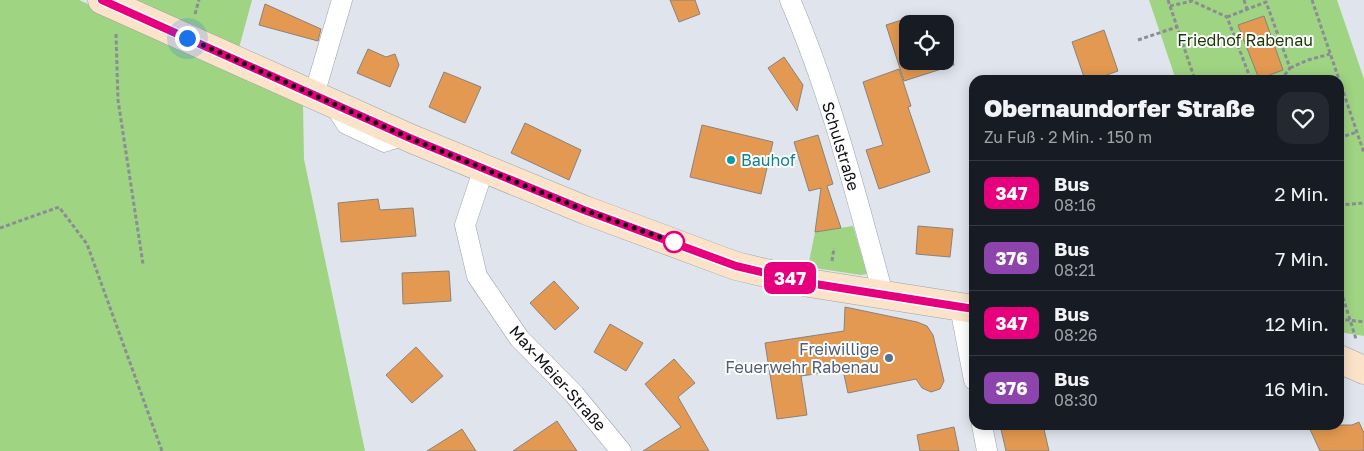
<!DOCTYPE html>
<html lang="de">
<head>
<meta charset="utf-8">
<style>
	:root { --surface:#171b24; --page:#242831; --text:#f1f3f6; --muted:#9ea1a6; --line:#363941 }
	body { margin:0; font-family:"Golos Text",sans-serif; background:var(--page); color:var(--text); height:100vh; display:flex; flex-direction:column; font-size:19px; white-space:nowrap }
	* { box-sizing:border-box; margin:0 }
	p { font-size:16px; color:var(--muted) }
	.icon { flex:none; width:28px; height:28px; fill:none; stroke:currentColor; stroke-width:2; stroke-linecap:round; stroke-linejoin:round }
	.map { position:relative; flex:1; overflow:hidden }
	.side { position:absolute; left:969px; top:75px; width:375px; height:355px; display:flex; flex-direction:column; background:var(--surface); border-radius:15px; box-shadow:0 2px 12px #0003 }
	.side>* { flex:none }
	.badge { padding:0 10px; border-radius:8px; font-size:18px; line-height:32px }
	.fabs { position:absolute; left:899px; top:15px; display:grid; gap:10px }
	.fabs a { display:grid; place-items:center; width:55px; height:55px; border-radius:10px; background:var(--surface); box-shadow:0 2px 12px #0003; font-size:25px }
	.you { position:absolute; width:25px; height:25px; margin:-12px; border:4px solid #fff; border-radius:50%; background:#1a73e8; box-shadow:0 0 0 8px #1a73e833 }
	.map>.badge { position:absolute; translate:-50% -50%; box-shadow:0 0 0 2px #fff }
	.round { display:grid; place-items:center; flex:none; width:52px; height:52px; border-radius:15px; background:var(--page) }
	.summary { display:flex; align-items:center; justify-content:space-between; height:85px; padding:0 15px }
	h1 { font-size:24px; font-weight:800; line-height:38px }
	ul { padding:0; list-style:none }
	li { display:flex; align-items:center; gap:15px; height:65px; padding:0 15px; border-top:1px solid var(--line) }
	li div { flex:1 }
	li b { display:block; font-size:19px }
	li em { font-style:normal }
	li .badge { min-width:55px; font-weight:700; text-align:center }
	.map>svg:first-child { display:block }
	.green { fill:#9fd483 }
	.building { fill:#e39951; stroke:#8a827c }
	.lines { fill:none; stroke-linecap:round; stroke-linejoin:round }
	.lane-casing { stroke:#9ea2aa; stroke-width:11 }
	.street-casing { stroke:#9ea2aa; stroke-width:21 }
	.secondary-casing { stroke:#9ea2aa; stroke-width:29 }
	.path { stroke:#8a8d94; stroke-width:3; stroke-dasharray:4 2.5; stroke-linecap:butt }
	.lane { stroke:#fff; stroke-width:10 }
	.street { stroke:#fff; stroke-width:20 }
	.secondary { stroke:#fbe3c9; stroke-width:28 }
	.line-casing { stroke:#fff; stroke-width:11 }
	.line { stroke:#e6007e; stroke-width:8 }
	.walk { stroke:#0d0e11; stroke-width:5; stroke-dasharray:0 9 }
	.culture-dot { fill:#0f9aa8; stroke:#fff; stroke-width:2 }
	.stop-dot { fill:#fff; stroke:#e6007e; stroke-width:2.5 }
	.service-dot { fill:#5c6f8a; stroke:#fff; stroke-width:2 }
	.labels { text-anchor:middle; stroke-width:4; stroke-linejoin:round; paint-order:stroke }
	.park-label { font-size:16px; fill:#163800; stroke:#fff }
	.street-label { font-size:16px; fill:#0d0e11; stroke:#fff }
	.culture-label { font-size:16px; fill:#0d838f; stroke:#fff; text-anchor:start }
	.service-label { font-size:16px; fill:#4e5e75; stroke:#fff; text-anchor:end }
</style>
</head>
<body>
<div class="map">
<svg width="1364" height="451" viewBox="0 0 1364 451">
	<rect width="100%" height="100%" fill="#e0e4ed"/>
	<g class="green">
		<polygon points="0,0 79,0 99,9 102,0 252,0 233,70 303,104 304,159 365,451 0,451"/>
		<polygon points="1149,0 1337,0 1364,79 1364,336 1339,332 1339,80 1176,80"/>
		<polygon points="853,226 867,274 861,275 808,267 815,232"/>
	</g>
	<g class="building">
		<polygon points="670,0 695,0 700,14 679,22"/>
		<polygon points="265,4 321,29 318,41 259,25"/>
		<polygon points="1264,16 1283,70 1259,79 1238,25"/>
		<polygon points="908,18 908,61 953,61 954,65 904,81 886,25"/>
		<polygon points="1104,30 1118,71 1093,80 1085,80 1072,42"/>
		<polygon points="368,49 386,57 395,54 399,65 390,87 357,73"/>
		<polygon points="784,57 803,85 797,111 768,68"/>
		<polygon points="899,69 911,106 908,107 930,172 879,189 866,150 883,145 863,82"/>
		<polygon points="444,72 481,87 465,123 429,107"/>
		<polygon points="525,123 581,150 569,180 511,153"/>
		<polygon points="702,125 773,142 761,194 690,177"/>
		<polygon points="818,135 833,184 827,186 841,228 815,232 821,188 809,191 794,142"/>
		<polygon points="378,199 380,210 413,208 416,236 341,242 338,203"/>
		<polygon points="918,226 953,229 950,257 916,254"/>
		<polygon points="449,271 451,301 403,304 402,273"/>
		<polygon points="554,281 579,308 555,330 530,303"/>
		<polygon points="845,307 917,322 927,326 933,335 944,381 940,389 931,392 922,388 916,379 848,393 843,370 801,376 807,415 777,419 765,343 844,331"/>
		<polygon points="610,324 643,343 626,371 594,352"/>
		<polygon points="416,347 443,376 412,403 386,375"/>
		<polygon points="674,359 695,383 678,397 709,451 643,451 681,427 645,384"/>
		<polygon points="557,421 577,451 513,451"/>
		<polygon points="1359,422 1364,433 1364,451 1320,451 1308,425 1352,425"/>
		<polygon points="1000,425 1043,425 1049,451 1006,451"/>
		<polygon points="954,427 959,451 920,451 917,435"/>
		<polygon points="462,429 476,451 427,451"/>
	</g>
	<g class="lines">
		<defs>
			<polyline id="lane" points="331,109 343,128 384,147 403,141"/>
			<g id="street">
				<path d="M790 0C831 95 856 195 883 294"/>
				<polyline points="314,95 342,0"/>
				<polyline points="484,168 465,225 477,276 519,338 574,394 621,451"/>
				<polyline points="960,307 974,380"/>
				<polyline points="982,425 987,451"/>
			</g>
			<g id="secondary">
				<polyline points="102,0 412,139 585,210 736,266 809,283 974,309"/>
				<polyline points="1339,359 1364,370"/>
			</g>
		</defs>
		<use href="#lane" class="lane-casing"/>
		<use href="#street" class="street-casing"/>
		<use href="#secondary" class="secondary-casing"/>
		<g class="path">
			<polyline points="1168,0 1195,80"/>
			<polyline points="1244,0 1247,9"/>
			<polyline points="1312,0 1364,153"/>
			<polyline points="1170,6 1192,1 1227,17 1251,80"/>
			<polyline points="195,14 199,0"/>
			<polyline points="1227,17 1266,2 1290,68 1281,80"/>
			<polyline points="116,34 118,100 143,264"/>
			<polyline points="1138,40 1177,27"/>
			<polyline points="1290,68 1308,60 1330,54"/>
			<polyline points="1339,138 1357,132"/>
			<polyline points="1339,205 1364,203"/>
			<polyline points="0,228 59,207 87,244 162,451"/>
			<polyline points="832,261 834,248"/>
			<polyline points="1339,285 1356,339"/>
			<polyline points="1339,319 1364,322"/>
		</g>
		<use href="#lane" class="lane"/>
		<use href="#street" class="street"/>
		<use href="#secondary" class="secondary"/>
	</g>
	<g class="lines">
		<defs>
			<polyline id="line" points="102,0 412,139 584,210 736,266 809,283 974,309"/>
		</defs>
		<use href="#line" class="line-casing"/>
		<use href="#line" class="line"/>
		<polyline class="walk" points="187,38 412,139 584,210 676,243 674,242"/>
	</g>
	<circle class="culture-dot" cx="731" cy="160" r="5"/>
	<circle class="stop-dot" cx="674" cy="242" r="10"/>
	<circle class="service-dot" cx="889" cy="358" r="5"/>
	<g class="labels">
		<g class="park-label">
			<text x="1245" y="46">Friedhof Rabenau</text>
		</g>
		<g class="street-label">
			<text transform="translate(841 146) rotate(73)" y="6">Schulstraße</text>
			<text transform="translate(558 378) rotate(48)" y="6">Max-Meier-Straße</text>
		</g>
		<g class="culture-label">
			<text x="741" y="166">Bauhof</text>
		</g>
		<g class="service-label">
			<text x="879" y="355">Freiwillige<tspan x="879" dy="18">Feuerwehr Rabenau</tspan></text>
		</g>
	</g>
</svg>
<div class="fabs">
<a><svg class="icon" aria-label="locate" viewBox="0 0 24 24"><circle cx="12" cy="12" r="6"/><path d="M12 2v4M12 18v4M2 12h4M18 12h4"/></svg></a>
</div>
<div class="you" style="left:187px;top:38px"></div>
<b class="badge" style="left:790px;top:278px;background:#e6007e;color:#fff">347</b>
<section class="side">
<div class="summary"><div><h1>Obernaundorfer Straße</h1><p>Zu Fuß · 2 Min. · 150 m</p></div><a class="round"><svg class="icon" aria-label="heart" viewBox="0 0 24 24"><path d="M12 20l-8-8c-3-5 5-10 8-4 3-6 11-1 8 4z"/></svg></a></div>
<ul>
<li><span class="badge" style="background:#e6007e;color:#fff">347</span><div><b>Bus</b><p>08:16</p></div><em>2 Min.</em></li>
<li><span class="badge" style="background:#8e44ad;color:#fff">376</span><div><b>Bus</b><p>08:21</p></div><em>7 Min.</em></li>
<li><span class="badge" style="background:#e6007e;color:#fff">347</span><div><b>Bus</b><p>08:26</p></div><em>12 Min.</em></li>
<li><span class="badge" style="background:#8e44ad;color:#fff">376</span><div><b>Bus</b><p>08:30</p></div><em>16 Min.</em></li>
</ul>
</section>
</div>
</body>
</html>
